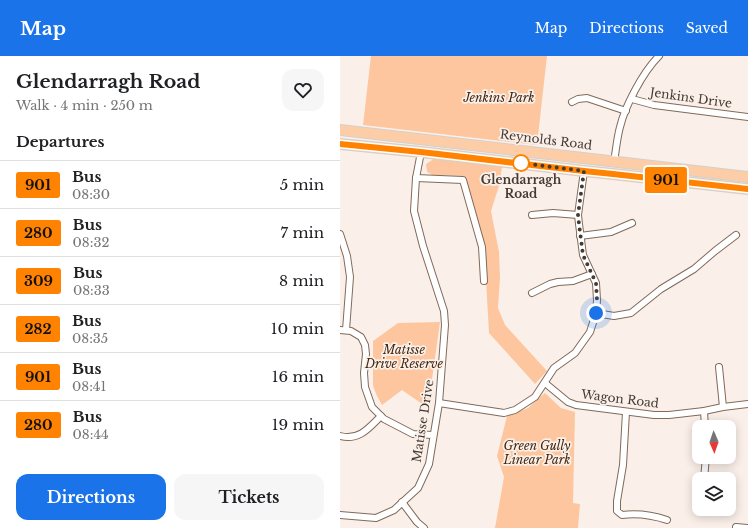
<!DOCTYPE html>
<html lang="en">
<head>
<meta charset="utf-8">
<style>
	:root { --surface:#fff; --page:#f6f6f6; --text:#202124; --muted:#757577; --line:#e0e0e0; --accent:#1a73e8 }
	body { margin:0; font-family:"Libre Baskerville",serif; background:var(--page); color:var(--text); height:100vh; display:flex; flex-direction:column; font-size:15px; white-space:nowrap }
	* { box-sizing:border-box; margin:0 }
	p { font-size:13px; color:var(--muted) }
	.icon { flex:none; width:22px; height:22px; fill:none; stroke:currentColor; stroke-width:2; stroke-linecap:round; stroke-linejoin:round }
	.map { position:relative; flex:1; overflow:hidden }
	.details { display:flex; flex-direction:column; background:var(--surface); width:340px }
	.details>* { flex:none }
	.badge { padding:0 8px; border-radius:3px; font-size:14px; line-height:26px }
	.needle { width:26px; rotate:178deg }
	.tools { position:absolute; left:352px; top:364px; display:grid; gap:8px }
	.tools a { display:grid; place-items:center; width:44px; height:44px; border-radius:8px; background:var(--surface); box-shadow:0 2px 10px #0003; font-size:20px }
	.you { position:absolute; width:20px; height:20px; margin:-10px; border:3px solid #fff; border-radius:50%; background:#1a73e8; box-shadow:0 0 0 6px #1a73e833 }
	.map>.badge { position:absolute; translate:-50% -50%; box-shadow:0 0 0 2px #fff }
	h2 { padding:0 16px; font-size:15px; line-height:36px }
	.round { display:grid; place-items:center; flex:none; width:42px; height:42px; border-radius:12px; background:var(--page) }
	.overview { display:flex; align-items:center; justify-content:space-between; height:68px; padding:0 16px }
	h1 { font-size:19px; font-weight:700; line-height:30px }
	.action { display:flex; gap:8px; margin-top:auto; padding:8px 16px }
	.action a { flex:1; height:46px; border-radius:12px; background:var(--accent); color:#fff; font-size:16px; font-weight:700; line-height:46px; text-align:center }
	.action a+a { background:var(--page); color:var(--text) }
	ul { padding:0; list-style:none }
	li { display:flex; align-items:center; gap:12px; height:48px; padding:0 16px; border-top:1px solid var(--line) }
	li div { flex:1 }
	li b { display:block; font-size:15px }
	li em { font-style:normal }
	li .badge { min-width:44px; font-weight:700; text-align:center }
	header { display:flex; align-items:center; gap:24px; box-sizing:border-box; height:56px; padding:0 20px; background:var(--accent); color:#fff }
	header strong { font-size:19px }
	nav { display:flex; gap:22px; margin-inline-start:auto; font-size:14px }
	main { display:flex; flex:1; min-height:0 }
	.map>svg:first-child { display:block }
	.green { fill:#fdc69e }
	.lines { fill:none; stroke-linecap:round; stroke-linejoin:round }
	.street-casing { stroke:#816a5a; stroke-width:8 }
	.primary-casing { stroke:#d2d0ce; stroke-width:12 }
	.street { stroke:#fff; stroke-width:6 }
	.primary { stroke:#fdcda8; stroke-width:10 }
	.line-casing { stroke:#fff; stroke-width:9 }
	.line { stroke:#ff8200; stroke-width:6 }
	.walk { stroke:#443a32; stroke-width:4; stroke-dasharray:0 7.2 }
	.stop-dot { fill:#fff; stroke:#ff8200; stroke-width:2 }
	.labels { text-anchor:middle; stroke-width:3.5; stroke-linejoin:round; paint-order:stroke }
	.park-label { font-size:12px; font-style:italic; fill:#422710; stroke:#fbf0e9 }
	.street-label { font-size:12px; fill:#443a32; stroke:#fbf0e9 }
	.stop-label { font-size:12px; font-weight:bold; fill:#443a32; stroke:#fbf0e9 }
</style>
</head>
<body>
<header>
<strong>Map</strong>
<nav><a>Map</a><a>Directions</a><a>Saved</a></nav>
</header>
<main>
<section class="details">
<div class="overview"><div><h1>Glendarragh Road</h1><p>Walk · 4 min · 250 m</p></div><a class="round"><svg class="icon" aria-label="heart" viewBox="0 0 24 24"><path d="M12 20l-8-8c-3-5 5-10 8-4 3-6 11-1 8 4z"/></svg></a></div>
<h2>Departures</h2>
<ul>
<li><span class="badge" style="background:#ff8200;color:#111">901</span><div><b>Bus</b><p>08:30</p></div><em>5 min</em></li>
<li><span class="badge" style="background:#ff8200;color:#111">280</span><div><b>Bus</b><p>08:32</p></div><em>7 min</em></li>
<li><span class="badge" style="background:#ff8200;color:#111">309</span><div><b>Bus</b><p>08:33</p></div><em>8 min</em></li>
<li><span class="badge" style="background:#ff8200;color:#111">282</span><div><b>Bus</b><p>08:35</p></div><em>10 min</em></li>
<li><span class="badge" style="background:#ff8200;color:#111">901</span><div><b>Bus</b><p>08:41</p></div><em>16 min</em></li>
<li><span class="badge" style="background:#ff8200;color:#111">280</span><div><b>Bus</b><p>08:44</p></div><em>19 min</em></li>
</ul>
<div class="action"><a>Directions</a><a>Tickets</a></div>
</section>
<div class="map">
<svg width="408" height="472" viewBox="0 0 408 472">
	<rect width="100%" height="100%" fill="#fbf0e9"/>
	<g class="green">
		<polygon points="31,0 207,0 197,89 23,69"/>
		<polygon points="95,102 162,111 159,130 151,155 159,196 160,222 158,252 165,269 207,315 195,328 149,277 144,189 124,120 93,119 87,116 86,108"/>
		<polygon points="100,266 88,352 62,334 42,349 37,340 33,330 33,285 58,267"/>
		<polygon points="205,337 221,352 235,356 233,447 240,448 238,472 155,472 164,421 157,400 167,360 188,352"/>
	</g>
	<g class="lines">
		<defs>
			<g id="street">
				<polyline points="292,43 314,49 408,61"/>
				<polyline points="232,46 238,43 247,42 286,55"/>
				<path d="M274 106C276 94 277 82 280 71 285 50 303 16 319 0"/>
				<polyline points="76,122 123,124 142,191 144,225"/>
				<polyline points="192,159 213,157 238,159"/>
				<polyline points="0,178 7,200 10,221 6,274"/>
				<polyline points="240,180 271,176 292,167"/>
				<polyline points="192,237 210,228 218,226 233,225 252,218"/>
				<polyline points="256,257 274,260 291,257 321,233 354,213 375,195 396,179"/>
				<polyline points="0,274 11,275 21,281 25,289 26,298 24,317 25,331 32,351 44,363 73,378 93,379"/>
				<polyline points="379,311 383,351"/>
				<polyline points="205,327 228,346 236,349 314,359 329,359 364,355 383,351 408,348"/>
				<polyline points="99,347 164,357 175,354 195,341 214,312 235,297 250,276 256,257 257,244 256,227 243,199 239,168 238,159 244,115"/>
				<polyline points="364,355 365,371"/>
				<path d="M286 356 283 409 277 445V455L282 459C298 457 312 459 327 464"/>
				<path d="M0 380C19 385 29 372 41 360"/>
				<polyline points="364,423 366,401"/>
				<polyline points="62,446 77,466 84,472"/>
				<polyline points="0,459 36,462 54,454 78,432 89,408 99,347 105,269 104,255 83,190 74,155 76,122 81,96"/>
				<polyline points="396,471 408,472"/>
			</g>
			<g id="primary">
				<polyline points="0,74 408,121"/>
				<polyline points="0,88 81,96 244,115 273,118 408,133"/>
			</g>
		</defs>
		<use href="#street" class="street-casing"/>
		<use href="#primary" class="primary-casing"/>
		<use href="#street" class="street"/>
		<use href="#primary" class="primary"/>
	</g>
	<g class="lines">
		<defs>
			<polyline id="line" points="0,88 81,96 244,115 273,118 408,133"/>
		</defs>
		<use href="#line" class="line-casing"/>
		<use href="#line" class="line"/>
		<polyline class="walk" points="181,107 244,115 238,159 239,168 243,199 256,227 257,244 256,257"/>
	</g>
	<circle class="stop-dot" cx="181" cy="107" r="8"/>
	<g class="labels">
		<g class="park-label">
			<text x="159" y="46">Jenkins Park</text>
			<text x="64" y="298">Matisse<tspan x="64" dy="14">Drive Reserve</tspan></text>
			<text x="197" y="394">Green Gully<tspan x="197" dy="14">Linear Park</tspan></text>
		</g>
		<g class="street-label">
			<text transform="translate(351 42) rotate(8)" y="4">Jenkins Drive</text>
			<text transform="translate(206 84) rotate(7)" y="4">Reynolds Road</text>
			<text transform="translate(280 343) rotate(7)" y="4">Wagon Road</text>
			<text transform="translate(83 365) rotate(-81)" y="4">Matisse Drive</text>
		</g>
		<g class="stop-label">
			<text x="181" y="128">Glendarragh<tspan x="181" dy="14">Road</tspan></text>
		</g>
	</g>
</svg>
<div class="tools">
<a><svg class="needle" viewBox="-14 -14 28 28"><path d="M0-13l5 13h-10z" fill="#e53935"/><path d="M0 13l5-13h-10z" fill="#757577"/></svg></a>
<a><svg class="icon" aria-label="layers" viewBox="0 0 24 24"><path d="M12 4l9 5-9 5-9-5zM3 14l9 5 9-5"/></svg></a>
</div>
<div class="you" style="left:256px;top:257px"></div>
<b class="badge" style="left:326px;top:124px;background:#ff8200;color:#111">901</b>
</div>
</main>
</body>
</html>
